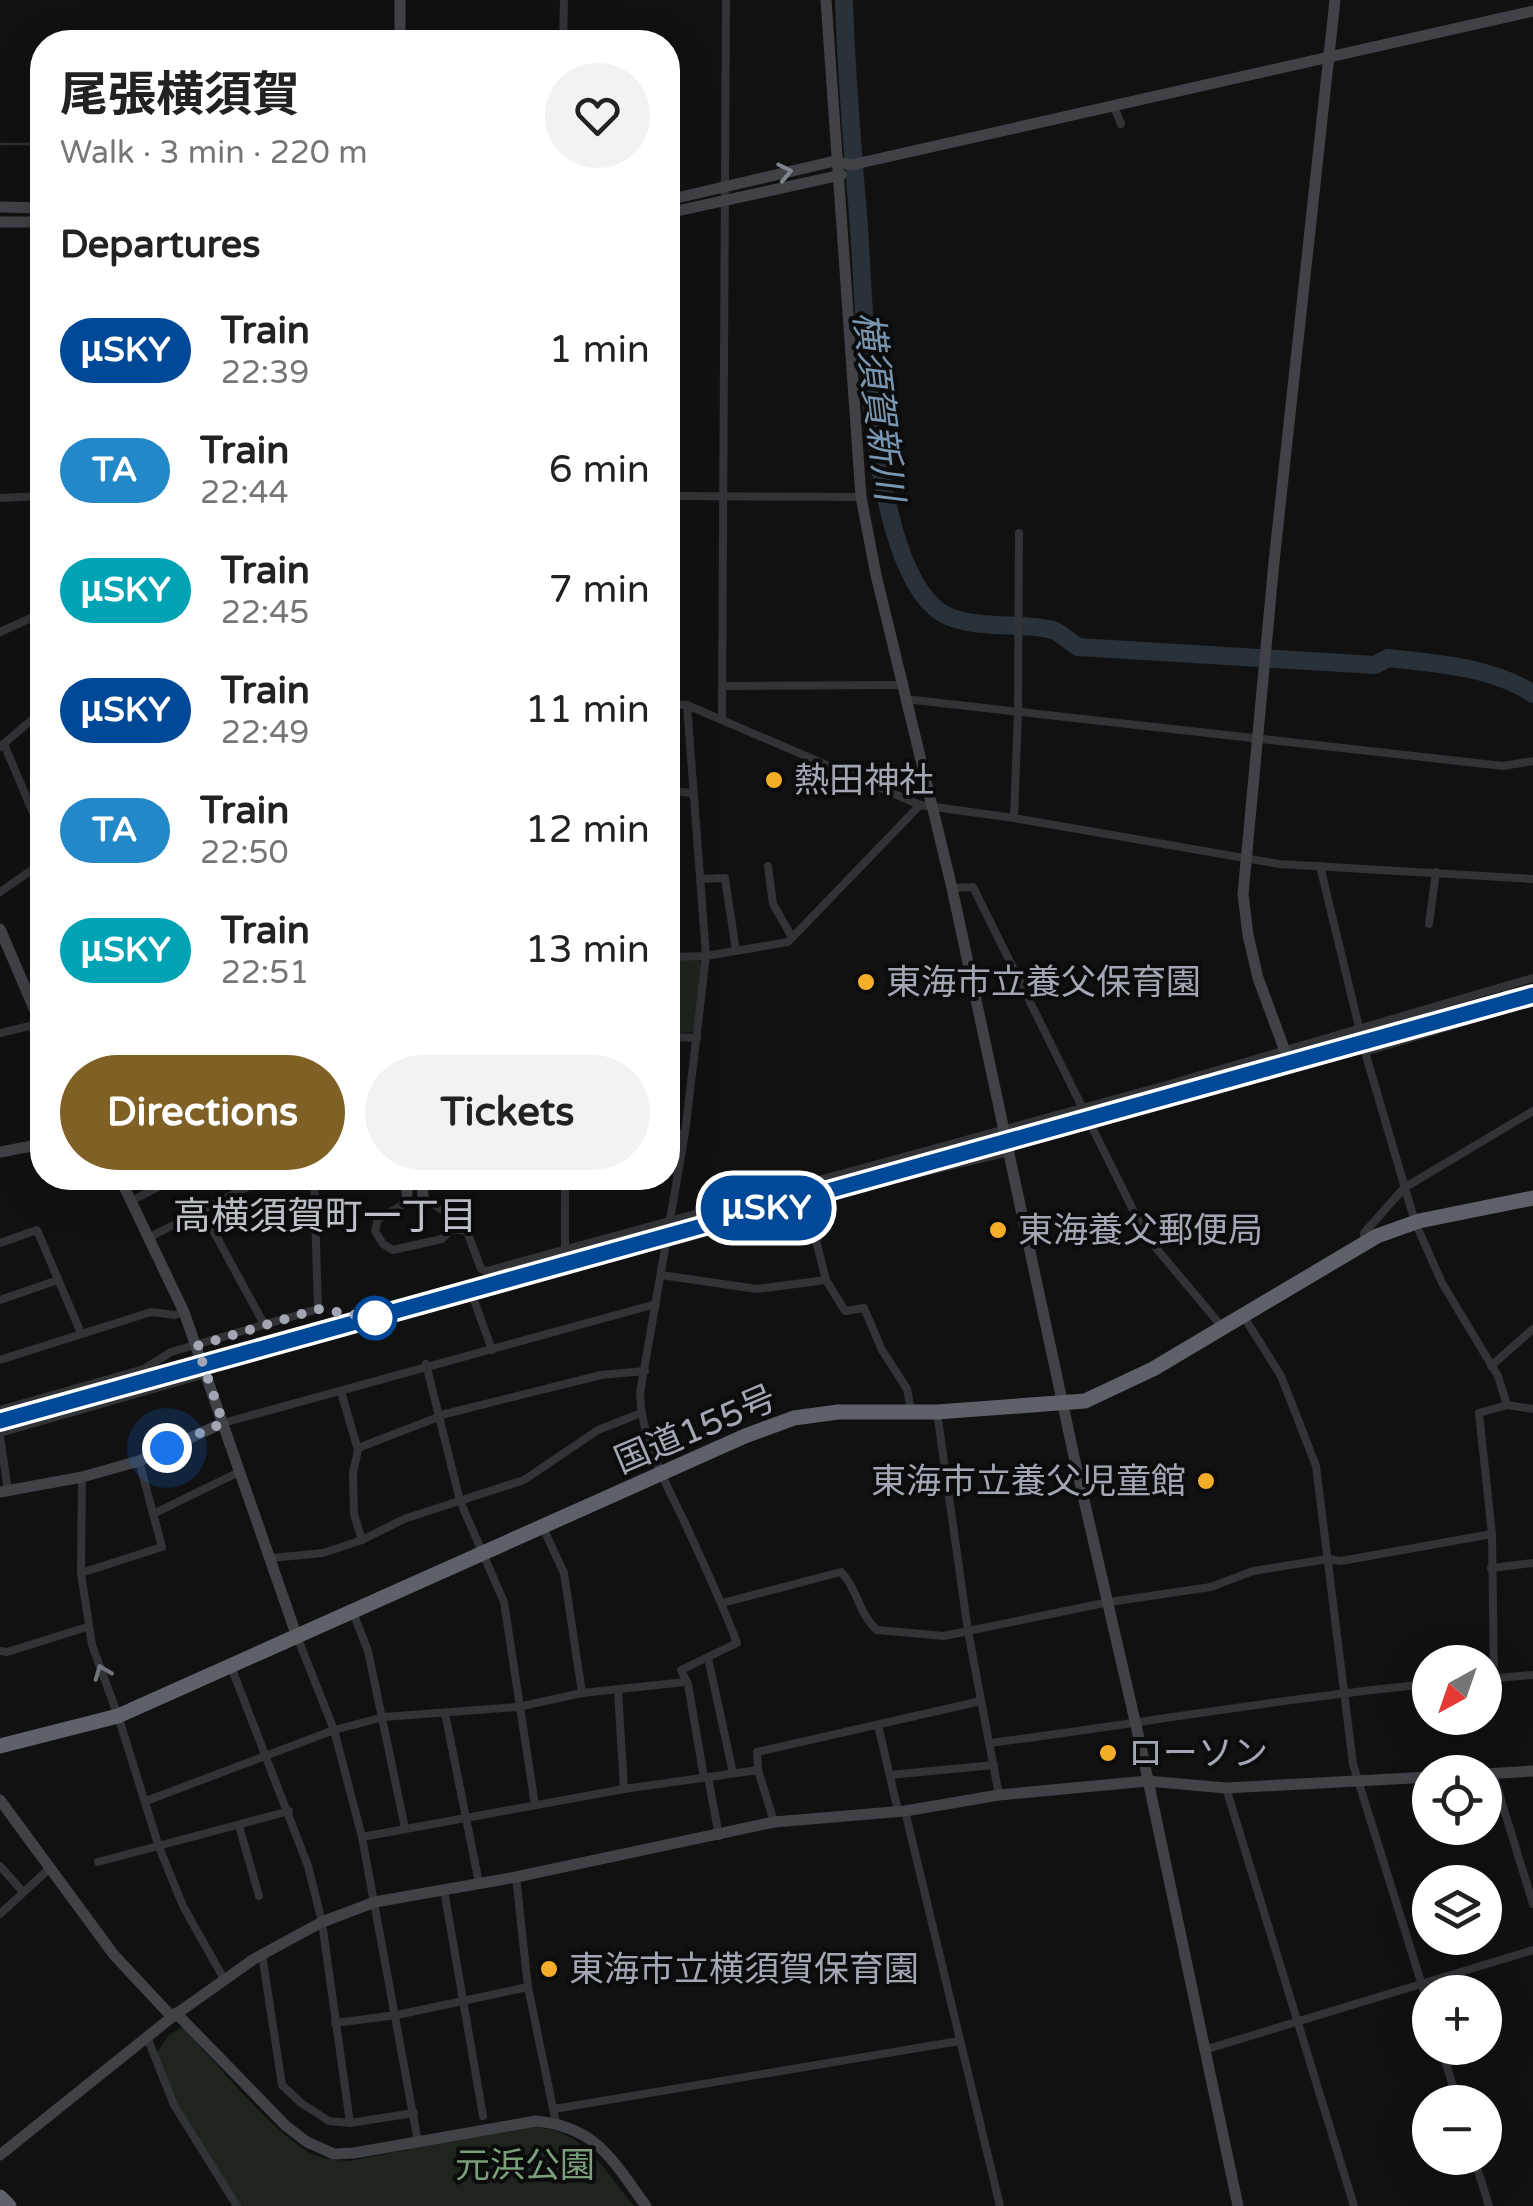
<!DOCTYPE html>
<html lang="en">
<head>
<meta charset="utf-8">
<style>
	:root { --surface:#fff; --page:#f2f2f2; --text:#222; --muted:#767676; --accent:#806125 }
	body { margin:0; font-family:"Varela Round","Noto Sans JP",sans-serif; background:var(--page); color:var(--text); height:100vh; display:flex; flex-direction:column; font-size:38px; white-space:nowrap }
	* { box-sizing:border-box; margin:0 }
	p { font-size:32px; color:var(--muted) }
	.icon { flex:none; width:55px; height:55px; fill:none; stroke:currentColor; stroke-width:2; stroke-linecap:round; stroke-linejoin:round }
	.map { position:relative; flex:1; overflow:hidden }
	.panel { position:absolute; left:30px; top:30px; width:650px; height:1160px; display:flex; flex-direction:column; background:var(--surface); border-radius:40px; box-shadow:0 10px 40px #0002 }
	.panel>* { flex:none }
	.badge { padding:0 20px; border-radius:32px; font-size:35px; line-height:65px }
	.needle { width:65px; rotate:220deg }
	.controls { position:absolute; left:1412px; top:1645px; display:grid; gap:20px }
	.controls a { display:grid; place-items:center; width:90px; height:90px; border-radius:50%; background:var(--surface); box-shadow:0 10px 40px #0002; font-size:50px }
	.you { position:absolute; width:50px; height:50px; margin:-25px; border:8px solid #fff; border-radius:50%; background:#1a73e8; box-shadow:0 0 0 15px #1a73e833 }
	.map>.badge { position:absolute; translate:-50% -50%; box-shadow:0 0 0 5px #fff }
	h2 { padding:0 30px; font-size:38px; line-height:90px }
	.round { display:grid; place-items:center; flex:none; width:105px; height:105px; border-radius:52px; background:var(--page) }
	.head { display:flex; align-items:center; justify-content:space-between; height:170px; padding:0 30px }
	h1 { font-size:48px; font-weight:700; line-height:75px }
	.primary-button { display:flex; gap:20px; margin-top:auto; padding:20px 30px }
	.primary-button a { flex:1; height:115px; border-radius:60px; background:var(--accent); color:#fff; font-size:40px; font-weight:700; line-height:115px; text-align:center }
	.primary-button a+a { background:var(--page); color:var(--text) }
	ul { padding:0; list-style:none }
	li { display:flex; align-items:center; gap:30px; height:120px; padding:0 30px }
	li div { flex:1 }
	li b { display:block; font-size:38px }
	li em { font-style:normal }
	li .badge { min-width:110px; font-weight:700; text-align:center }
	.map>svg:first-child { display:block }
	.green { fill:#1d251e }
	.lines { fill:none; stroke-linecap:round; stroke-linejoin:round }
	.stream { stroke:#293238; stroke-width:2.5 }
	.river { stroke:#293238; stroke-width:18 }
	.street { stroke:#323337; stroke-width:8 }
	.secondary { stroke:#404247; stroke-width:11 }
	.highway { stroke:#5e6168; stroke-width:15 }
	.rail { stroke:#494b50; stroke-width:2.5; stroke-dasharray:12 10; stroke-linecap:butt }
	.oneway { stroke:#80848d }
	.oneway2 { stroke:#70737b }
	.line-casing { stroke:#fff; stroke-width:22 }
	.line { stroke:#004898; stroke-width:15 }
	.walk { stroke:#a2a7b3; stroke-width:10; stroke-dasharray:0 18 }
	.poi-dot { fill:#f3ad29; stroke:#0c0c0d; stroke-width:4 }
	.stop-dot { fill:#fff; stroke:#004898; stroke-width:5 }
	.labels { text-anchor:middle; stroke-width:8; stroke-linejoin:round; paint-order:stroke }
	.poi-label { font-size:35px; fill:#a2a7b3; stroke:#0c0c0d; text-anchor:start }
	.street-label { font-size:35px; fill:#a2a7b3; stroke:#0c0c0d }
	.park-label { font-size:35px; fill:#799f7b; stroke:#0c0c0d }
	.water-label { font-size:38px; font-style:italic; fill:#7896af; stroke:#0c0c0d }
	.neighbourhood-label { font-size:38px; fill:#c3c6cf; stroke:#0c0c0d }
</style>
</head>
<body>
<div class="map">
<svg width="1533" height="2206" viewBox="0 0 1533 2206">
	<rect width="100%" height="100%" fill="#111112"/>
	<g class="green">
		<polygon points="668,960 698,960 702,963 693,1032 668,1034"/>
		<path d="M182 2027C218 2064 263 2122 305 2150 319 2159 334 2160 350 2161L524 2126C584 2127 599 2164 634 2206H239L174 2105 155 2056 169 2035Z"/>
	</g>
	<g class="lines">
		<polyline class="stream" points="0,144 42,144"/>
		<path class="river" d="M844 0C846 76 853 152 859 227 865 315 869 551 935 608 962 632 1019 621 1053 630 1061 633 1070 642 1078 647L1375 665 1388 658C1435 663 1493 667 1533 694"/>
		<g class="street">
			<polyline points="563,42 564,0"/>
			<polyline points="1114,106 1121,124"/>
			<polyline points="668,496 861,497"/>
			<polyline points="0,498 42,496"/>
			<polyline points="42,556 42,581"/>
			<polyline points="0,632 42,613"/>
			<polyline points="724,686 902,685"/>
			<polyline points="905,699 1503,766 1533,761"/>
			<polyline points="668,704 687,705 920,805 1014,818 1279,864 1533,879"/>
			<path d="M687 705 706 956 685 1133 640 1393C641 1439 665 1482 685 1523 703 1563 722 1602 737 1643L681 1670 688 1684 704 1778"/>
			<polyline points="722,720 726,0"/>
			<polyline points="4,744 42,834"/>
			<polyline points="0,747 42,711"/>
			<polyline points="668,791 693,793"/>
			<polyline points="28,802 42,797"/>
			<polyline points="1014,818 1018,712 1019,533"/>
			<polyline points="768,866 773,904 792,937"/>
			<polyline points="1320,866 1365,1052 1415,1222 1442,1283 1498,1376 1507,1405"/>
			<polyline points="700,879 725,878 736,951"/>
			<polyline points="952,888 973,887 1146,1236 1223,1328"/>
			<polyline points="0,892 42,863"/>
			<polyline points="1429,924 1436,872"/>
			<polyline points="668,957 706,956 788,942 920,805"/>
			<polyline points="1506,988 1514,1007 1533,1002"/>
			<polyline points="0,1033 42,1023"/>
			<polyline points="668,1037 697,1038"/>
			<polyline points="1365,1052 1514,1007"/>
			<polyline points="668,1134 685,1133"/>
			<polyline points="407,1194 401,1206 378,1219 375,1231 383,1244 393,1250 442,1239 451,1229 445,1212 423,1197"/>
			<polyline points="133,1200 176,1178"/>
			<polyline points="807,1204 826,1280 845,1311 864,1308 882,1350 907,1389 911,1411"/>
			<polyline points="202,1210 264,1324"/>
			<polyline points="451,1229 467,1231 481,1269 487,1271 1166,1085 1533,978"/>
			<polyline points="150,1237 265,1178"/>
			<polyline points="0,1243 37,1230 81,1333"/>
			<polyline points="1365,1243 1364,1233 1404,1188 1533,1111"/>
			<polyline points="666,1244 882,1182 1009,1152"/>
			<polyline points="565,1250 565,1178"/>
			<polyline points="661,1275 757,1289 826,1280"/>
			<polyline points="0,1300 58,1280"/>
			<polyline points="475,1303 492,1350"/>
			<polyline points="1244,1317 1281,1376 1316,1466 1353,1764 1430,2011"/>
			<polyline points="0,1360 151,1312 175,1315 184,1312"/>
			<polyline points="426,1364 460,1501 504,1602 535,1805"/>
			<polyline points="1491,1366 1533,1329"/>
			<polyline points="341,1392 358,1450 353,1473 354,1514 362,1540"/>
			<polyline points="0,1410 144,1369 171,1352 318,1309 314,1178"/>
			<polyline points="937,1412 968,1631 999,1795"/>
			<polyline points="441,1415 601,1375 645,1371"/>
			<polyline points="223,1423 656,1304"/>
			<polyline points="0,1433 206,1374"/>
			<polyline points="0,1436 8,1491"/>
			<polyline points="358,1448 441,1416"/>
			<polyline points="82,1477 81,1573 92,1645 118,1716 159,1847 183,1906 224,1979"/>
			<polyline points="153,1514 239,1472"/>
			<polyline points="543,1528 564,1573 582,1693"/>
			<polyline points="272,1558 323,1553 362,1540 404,1519 524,1480 598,1430 641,1413"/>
			<polyline points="1491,1568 1533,1563"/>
			<polyline points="81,1573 162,1547 139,1461"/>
			<path d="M722 1603 841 1572C858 1589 859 1615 877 1630L944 1636 1109 1602 1211 1587 1253 1571 1328 1559 1341 1561 1492 1534"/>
			<polyline points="352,1610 368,1651 405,1828"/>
			<polyline points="296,1634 334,1730 362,1837 418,2142"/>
			<polyline points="0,1651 7,1652 87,1627"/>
			<polyline points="708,1658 733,1773"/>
			<polyline points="230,1664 308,1866 322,1922 350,2123"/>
			<polyline points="1494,1678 1492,1534 1479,1413 1507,1405 1533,1409"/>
			<polyline points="1485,1679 1533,1675"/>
			<polyline points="618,1690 624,1789"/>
			<polyline points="445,1713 479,1883"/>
			<polyline points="878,1725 898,1811"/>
			<path d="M990 1743C1136 1724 1283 1698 1430 1684"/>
			<polyline points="1493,1774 1533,1904"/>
			<polyline points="890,1775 994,1765"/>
			<polyline points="708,1777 719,1836"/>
			<polyline points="1226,1788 1354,2206"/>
			<polyline points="146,1801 334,1730 384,1717 518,1707 582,1693 685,1682"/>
			<polyline points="905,1811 1000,2206"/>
			<polyline points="774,1822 758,1770 757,1752 981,1701"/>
			<polyline points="239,1826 259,1896"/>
			<polyline points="362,1837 624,1789 758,1770"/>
			<polyline points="98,1862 289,1811"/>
			<polyline points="0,1866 23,1892"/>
			<polyline points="516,1877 528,1987 556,2123"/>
			<polyline points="444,1890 483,2116"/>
			<polyline points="0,1914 51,1867"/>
			<polyline points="262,1954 282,2085 301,2103 329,2121 350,2123 414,2113"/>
			<polyline points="335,2023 397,2015 528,1987"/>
			<polyline points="147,2037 174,2105 237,2206"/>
			<polyline points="1441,2048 1458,2102"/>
			<polyline points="1204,2050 1533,1950"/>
			<polyline points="554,2109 959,2041"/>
			<polyline points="1474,2158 1489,2206"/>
		</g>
		<g class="secondary">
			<polyline points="826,0 861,497 876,575 952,888 1075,1461 1141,1747 1238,2206"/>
			<polyline points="400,42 400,0"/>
			<polyline points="668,200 835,161 851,165 1533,11"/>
			<polyline points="0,207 42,208"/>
			<polyline points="668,213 841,175"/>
			<polyline points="0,222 42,222"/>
			<polyline points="0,929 42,1027"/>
			<polyline points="1285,1051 1258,978 1248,935 1243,894 1274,562 1335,0"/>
			<polyline points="0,1152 42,1144"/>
			<polyline points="120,1178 184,1312 296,1634"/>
			<polyline points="407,1178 407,1194"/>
			<polyline points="422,1178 423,1197"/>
			<polyline points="0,1492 82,1477 139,1461 223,1423"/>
			<polyline points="1485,1774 1533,1771"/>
			<polyline points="0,1800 114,1955 172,2017"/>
			<path d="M176 2013 286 2126 307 2142 334 2154 354 2153 536 2121C597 2127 612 2160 646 2206"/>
			<polyline points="0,2155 172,2017 254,1959 322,1922 375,1902 516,1877 774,1822 905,1811 999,1795 1147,1781 1226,1788 1430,1777"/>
		</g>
		<g class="highway">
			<polyline points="0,1746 118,1716 745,1436 794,1418 838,1412 937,1412 1085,1401 1153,1369 1377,1236 1419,1221 1533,1198"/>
			<polyline points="0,2197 9,2206"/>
		</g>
		<polyline class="rail" points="0,1421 1533,995"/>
	</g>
	<defs><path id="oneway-chevron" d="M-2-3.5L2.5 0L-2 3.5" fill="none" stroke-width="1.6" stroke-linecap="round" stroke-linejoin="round" transform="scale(2.5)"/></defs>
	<use class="oneway" href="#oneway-chevron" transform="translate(785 172) rotate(-12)"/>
	<use class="oneway2" href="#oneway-chevron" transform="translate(102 1672) rotate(-111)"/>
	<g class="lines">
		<defs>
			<polyline id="line" points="0,1421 1533,995"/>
		</defs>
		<use href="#line" class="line-casing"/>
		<use href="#line" class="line"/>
		<polyline class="walk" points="167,1448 223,1423 197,1346 318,1309 375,1318"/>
	</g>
	<g class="poi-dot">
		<circle cx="774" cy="780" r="10"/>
		<circle cx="866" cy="982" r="10"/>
		<circle cx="998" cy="1230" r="10"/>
		<circle cx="1206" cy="1481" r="10"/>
		<circle cx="1108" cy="1753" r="10"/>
		<circle cx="549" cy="1969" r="10"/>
	</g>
	<circle class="stop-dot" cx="375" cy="1318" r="20"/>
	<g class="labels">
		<g class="poi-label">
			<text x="794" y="792">熱田神社</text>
			<text x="886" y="994">東海市立養父保育園</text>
			<text x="1018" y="1242">東海養父郵便局</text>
			<text x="1186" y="1493" text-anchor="end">東海市立養父児童館</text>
			<text x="1128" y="1765">ローソン</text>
			<text x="569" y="1981">東海市立横須賀保育園</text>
		</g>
		<g class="street-label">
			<text transform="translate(695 1429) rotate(-23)" y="12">国道155号</text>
		</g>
		<g class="park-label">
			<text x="525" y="2177">元浜公園</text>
		</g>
		<g class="water-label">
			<text transform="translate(879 406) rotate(83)" y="13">横須賀新川</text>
		</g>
		<g class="neighbourhood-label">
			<text x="325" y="1229">高横須賀町一丁目</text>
		</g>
	</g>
</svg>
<div class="controls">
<a><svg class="needle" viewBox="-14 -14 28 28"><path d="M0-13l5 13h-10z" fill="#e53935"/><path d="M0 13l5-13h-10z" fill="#767676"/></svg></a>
<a><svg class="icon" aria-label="locate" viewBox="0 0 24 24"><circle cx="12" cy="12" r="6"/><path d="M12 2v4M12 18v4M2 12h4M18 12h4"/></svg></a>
<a><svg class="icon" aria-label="layers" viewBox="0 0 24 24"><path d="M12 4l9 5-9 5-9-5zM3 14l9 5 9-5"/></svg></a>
<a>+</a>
<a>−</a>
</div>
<div class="you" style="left:167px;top:1448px"></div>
<b class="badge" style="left:766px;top:1208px;background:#004898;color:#fff">μSKY</b>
<section class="panel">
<div class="head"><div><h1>尾張横須賀</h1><p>Walk · 3 min · 220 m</p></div><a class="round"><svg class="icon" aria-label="heart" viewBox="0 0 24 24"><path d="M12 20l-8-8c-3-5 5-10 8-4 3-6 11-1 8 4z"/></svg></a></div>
<h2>Departures</h2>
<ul>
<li><span class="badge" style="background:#004898;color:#fff">μSKY</span><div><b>Train</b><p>22:39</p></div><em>1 min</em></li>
<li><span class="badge" style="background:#2388c8;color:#fff">TA</span><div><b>Train</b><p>22:44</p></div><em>6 min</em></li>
<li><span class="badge" style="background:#00a3b4;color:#fff">μSKY</span><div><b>Train</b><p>22:45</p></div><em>7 min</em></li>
<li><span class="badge" style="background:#004898;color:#fff">μSKY</span><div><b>Train</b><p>22:49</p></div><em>11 min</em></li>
<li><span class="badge" style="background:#2388c8;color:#fff">TA</span><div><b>Train</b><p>22:50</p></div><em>12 min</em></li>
<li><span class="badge" style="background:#00a3b4;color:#fff">μSKY</span><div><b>Train</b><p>22:51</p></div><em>13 min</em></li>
</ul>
<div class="primary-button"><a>Directions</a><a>Tickets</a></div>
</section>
</div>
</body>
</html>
